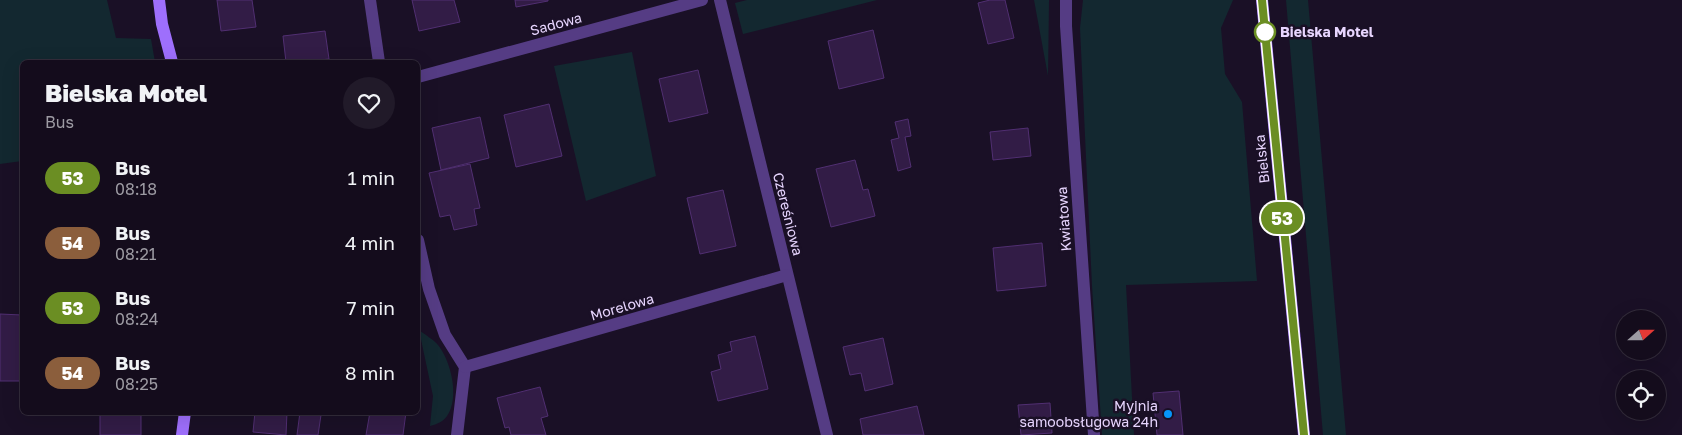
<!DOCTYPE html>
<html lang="en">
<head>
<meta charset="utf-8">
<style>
	:root { --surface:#140c1c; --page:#211a29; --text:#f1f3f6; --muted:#9d9ba3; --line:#332c3b }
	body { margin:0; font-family:"Golos Text",sans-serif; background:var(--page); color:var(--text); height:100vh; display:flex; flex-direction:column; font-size:19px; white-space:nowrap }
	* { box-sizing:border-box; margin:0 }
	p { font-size:16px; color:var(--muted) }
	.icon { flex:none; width:28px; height:28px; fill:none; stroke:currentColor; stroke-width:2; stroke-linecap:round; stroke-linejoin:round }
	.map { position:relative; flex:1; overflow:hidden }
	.side { position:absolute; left:20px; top:60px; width:400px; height:355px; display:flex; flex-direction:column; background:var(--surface); border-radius:8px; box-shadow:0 5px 20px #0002,0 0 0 1px var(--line) }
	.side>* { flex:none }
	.badge { padding:0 10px; border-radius:16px; font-size:18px; line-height:32px }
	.needle { width:32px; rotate:69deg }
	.fabs { position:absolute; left:1616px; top:310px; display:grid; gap:10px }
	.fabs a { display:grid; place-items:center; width:50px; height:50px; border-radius:50%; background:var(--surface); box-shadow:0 5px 20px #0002,0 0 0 1px var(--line); font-size:25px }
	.map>.badge { position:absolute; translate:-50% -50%; box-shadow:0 0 0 2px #fff }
	.round { display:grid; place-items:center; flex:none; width:52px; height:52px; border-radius:26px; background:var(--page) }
	.summary { display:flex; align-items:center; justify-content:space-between; height:85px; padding:0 25px }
	h1 { font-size:24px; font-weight:800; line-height:38px }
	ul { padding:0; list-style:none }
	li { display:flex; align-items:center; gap:15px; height:65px; padding:0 25px }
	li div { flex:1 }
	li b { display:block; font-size:19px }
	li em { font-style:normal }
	li .badge { min-width:55px; font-weight:700; text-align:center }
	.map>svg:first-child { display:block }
	.green { fill:#132830 }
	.building { fill:#321c46; stroke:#512f72 }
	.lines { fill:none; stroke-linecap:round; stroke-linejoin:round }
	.street { stroke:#553c84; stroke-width:12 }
	.secondary { stroke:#9e6ffc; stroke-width:12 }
	.line-casing { stroke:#fff; stroke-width:11 }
	.line { stroke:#6b8e23; stroke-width:8 }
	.stop-dot { fill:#fff; stroke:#6b8e23; stroke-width:2.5 }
	.poi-dot { fill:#0695f9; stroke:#1a1026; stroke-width:2 }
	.labels { text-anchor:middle; stroke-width:5; stroke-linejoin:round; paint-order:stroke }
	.street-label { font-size:14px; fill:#e7d5fe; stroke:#1a1026 }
	.stop-label { font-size:14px; font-weight:bold; fill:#e7d5fe; stroke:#1a1026; text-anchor:start }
	.poi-label { font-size:14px; fill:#e7d5fe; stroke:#1a1026; text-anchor:end }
</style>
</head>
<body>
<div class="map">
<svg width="1682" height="435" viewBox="0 0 1682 435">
	<rect width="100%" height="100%" fill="#1a1026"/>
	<g class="green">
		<polygon points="0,0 107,0 116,38 151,39 155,62 22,62 22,161 0,164"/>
		<polygon points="747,0 877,0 743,34 735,3"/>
		<polygon points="1034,0 1049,0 1048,76"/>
		<polygon points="1083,0 1233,0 1221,28 1225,74 1242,102 1257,281 1126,285 1134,435 1102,435 1092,286 1080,28"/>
		<polygon points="1286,0 1308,0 1346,435 1323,435"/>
		<polygon points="632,52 656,176 586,201 554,66"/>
		<path d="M419 330C425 335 433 339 438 345 451 361 460 398 447 416 443 422 437 424 430 426L433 396Z"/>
	</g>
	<g class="building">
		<polygon points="217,0 252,0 256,27 221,31"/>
		<polygon points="412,0 454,0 460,22 419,31"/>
		<polygon points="515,0 548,0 548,1 516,7"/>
		<polygon points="990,0 1005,0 1014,38 988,44 978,3"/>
		<polygon points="873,30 884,78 839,89 828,41"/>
		<polygon points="325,31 329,59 301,62 286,62 283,36"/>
		<polygon points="698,70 708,113 669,122 659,79"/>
		<polygon points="549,104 562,156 516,167 504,115"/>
		<polygon points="480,117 489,158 441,170 432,128"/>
		<polygon points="908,119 911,136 905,137 911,167 898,171 891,140 899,138 895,122"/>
		<polygon points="1028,128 1031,156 993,160 990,132"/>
		<polygon points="855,160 863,190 868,189 875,216 831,227 816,169"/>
		<polygon points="470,164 480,208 474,209 477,225 454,230 450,215 440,217 429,173"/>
		<polygon points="723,190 736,246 700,254 687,198"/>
		<polygon points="1042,243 1046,286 997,291 993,248"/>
		<polygon points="0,314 22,315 22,381 0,381"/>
		<polygon points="755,336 768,389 718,401 711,372 721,369 718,355 732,351 730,342"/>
		<polygon points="883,338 893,384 865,391 861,373 850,375 843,347"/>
		<polygon points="540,387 548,416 541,418 546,435 511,435 509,427 505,428 497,398"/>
		<polygon points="1179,391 1183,435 1157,435 1153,393"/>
		<polygon points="1050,403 1052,433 1021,435 1018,405"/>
		<polygon points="917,406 924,435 863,435 860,419"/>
		<rect x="100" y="412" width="41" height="23"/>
		<polygon points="255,412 287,412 286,435 253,432"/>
		<polygon points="300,412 321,415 318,435 297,435"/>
		<polygon points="370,412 406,412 403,435 366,435"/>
	</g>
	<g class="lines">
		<g class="street">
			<polyline points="370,0 379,62"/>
			<polyline points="720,0 827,435"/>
			<polyline points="1066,0 1066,26 1094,435"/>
			<polyline points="418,77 702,0"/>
			<polyline points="418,240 429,289 445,335 465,367 457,435"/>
			<polyline points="465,367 787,275"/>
		</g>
		<g class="secondary">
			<polyline points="159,0 162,24 172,62"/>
			<polyline points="1262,0 1304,435"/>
			<polyline points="182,435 185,412"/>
		</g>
	</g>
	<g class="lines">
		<defs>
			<polyline id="line" points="1262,0 1304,435"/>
		</defs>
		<use href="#line" class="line-casing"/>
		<use href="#line" class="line"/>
	</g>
	<circle class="stop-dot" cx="1265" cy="32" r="10"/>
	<circle class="poi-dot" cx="1168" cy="414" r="5"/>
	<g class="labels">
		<g class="street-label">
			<text transform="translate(556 24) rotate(-15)" y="5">Sadowa</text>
			<text transform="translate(1262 159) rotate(-96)" y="5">Bielska</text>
			<text transform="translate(788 214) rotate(76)" y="5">Czereśniowa</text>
			<text transform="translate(1064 219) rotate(-94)" y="5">Kwiatowa</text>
			<text transform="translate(622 307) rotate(-16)" y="5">Morelowa</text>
		</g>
		<g class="stop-label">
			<text x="1280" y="37">Bielska Motel</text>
		</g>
		<g class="poi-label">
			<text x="1158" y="411">Myjnia<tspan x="1158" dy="16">samoobsługowa 24h</tspan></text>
		</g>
	</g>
</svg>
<div class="fabs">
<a><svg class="needle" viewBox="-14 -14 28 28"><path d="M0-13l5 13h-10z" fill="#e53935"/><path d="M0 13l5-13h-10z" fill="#9d9ba3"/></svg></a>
<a><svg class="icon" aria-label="locate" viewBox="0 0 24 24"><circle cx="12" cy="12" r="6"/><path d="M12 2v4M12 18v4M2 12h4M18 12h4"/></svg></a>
</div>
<b class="badge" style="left:1282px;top:218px;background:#6b8e23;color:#fff">53</b>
<section class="side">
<div class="summary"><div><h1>Bielska Motel</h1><p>Bus</p></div><a class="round"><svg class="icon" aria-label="heart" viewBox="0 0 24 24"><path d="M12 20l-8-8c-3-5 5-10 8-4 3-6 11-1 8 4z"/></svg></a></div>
<ul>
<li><span class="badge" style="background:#6b8e23;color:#fff">53</span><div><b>Bus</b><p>08:18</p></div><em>1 min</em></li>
<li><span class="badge" style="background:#8b5e3c;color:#fff">54</span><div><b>Bus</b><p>08:21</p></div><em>4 min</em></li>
<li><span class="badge" style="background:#6b8e23;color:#fff">53</span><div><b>Bus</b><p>08:24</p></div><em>7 min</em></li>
<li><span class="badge" style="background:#8b5e3c;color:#fff">54</span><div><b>Bus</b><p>08:25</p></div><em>8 min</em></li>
</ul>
</section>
</div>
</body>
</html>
